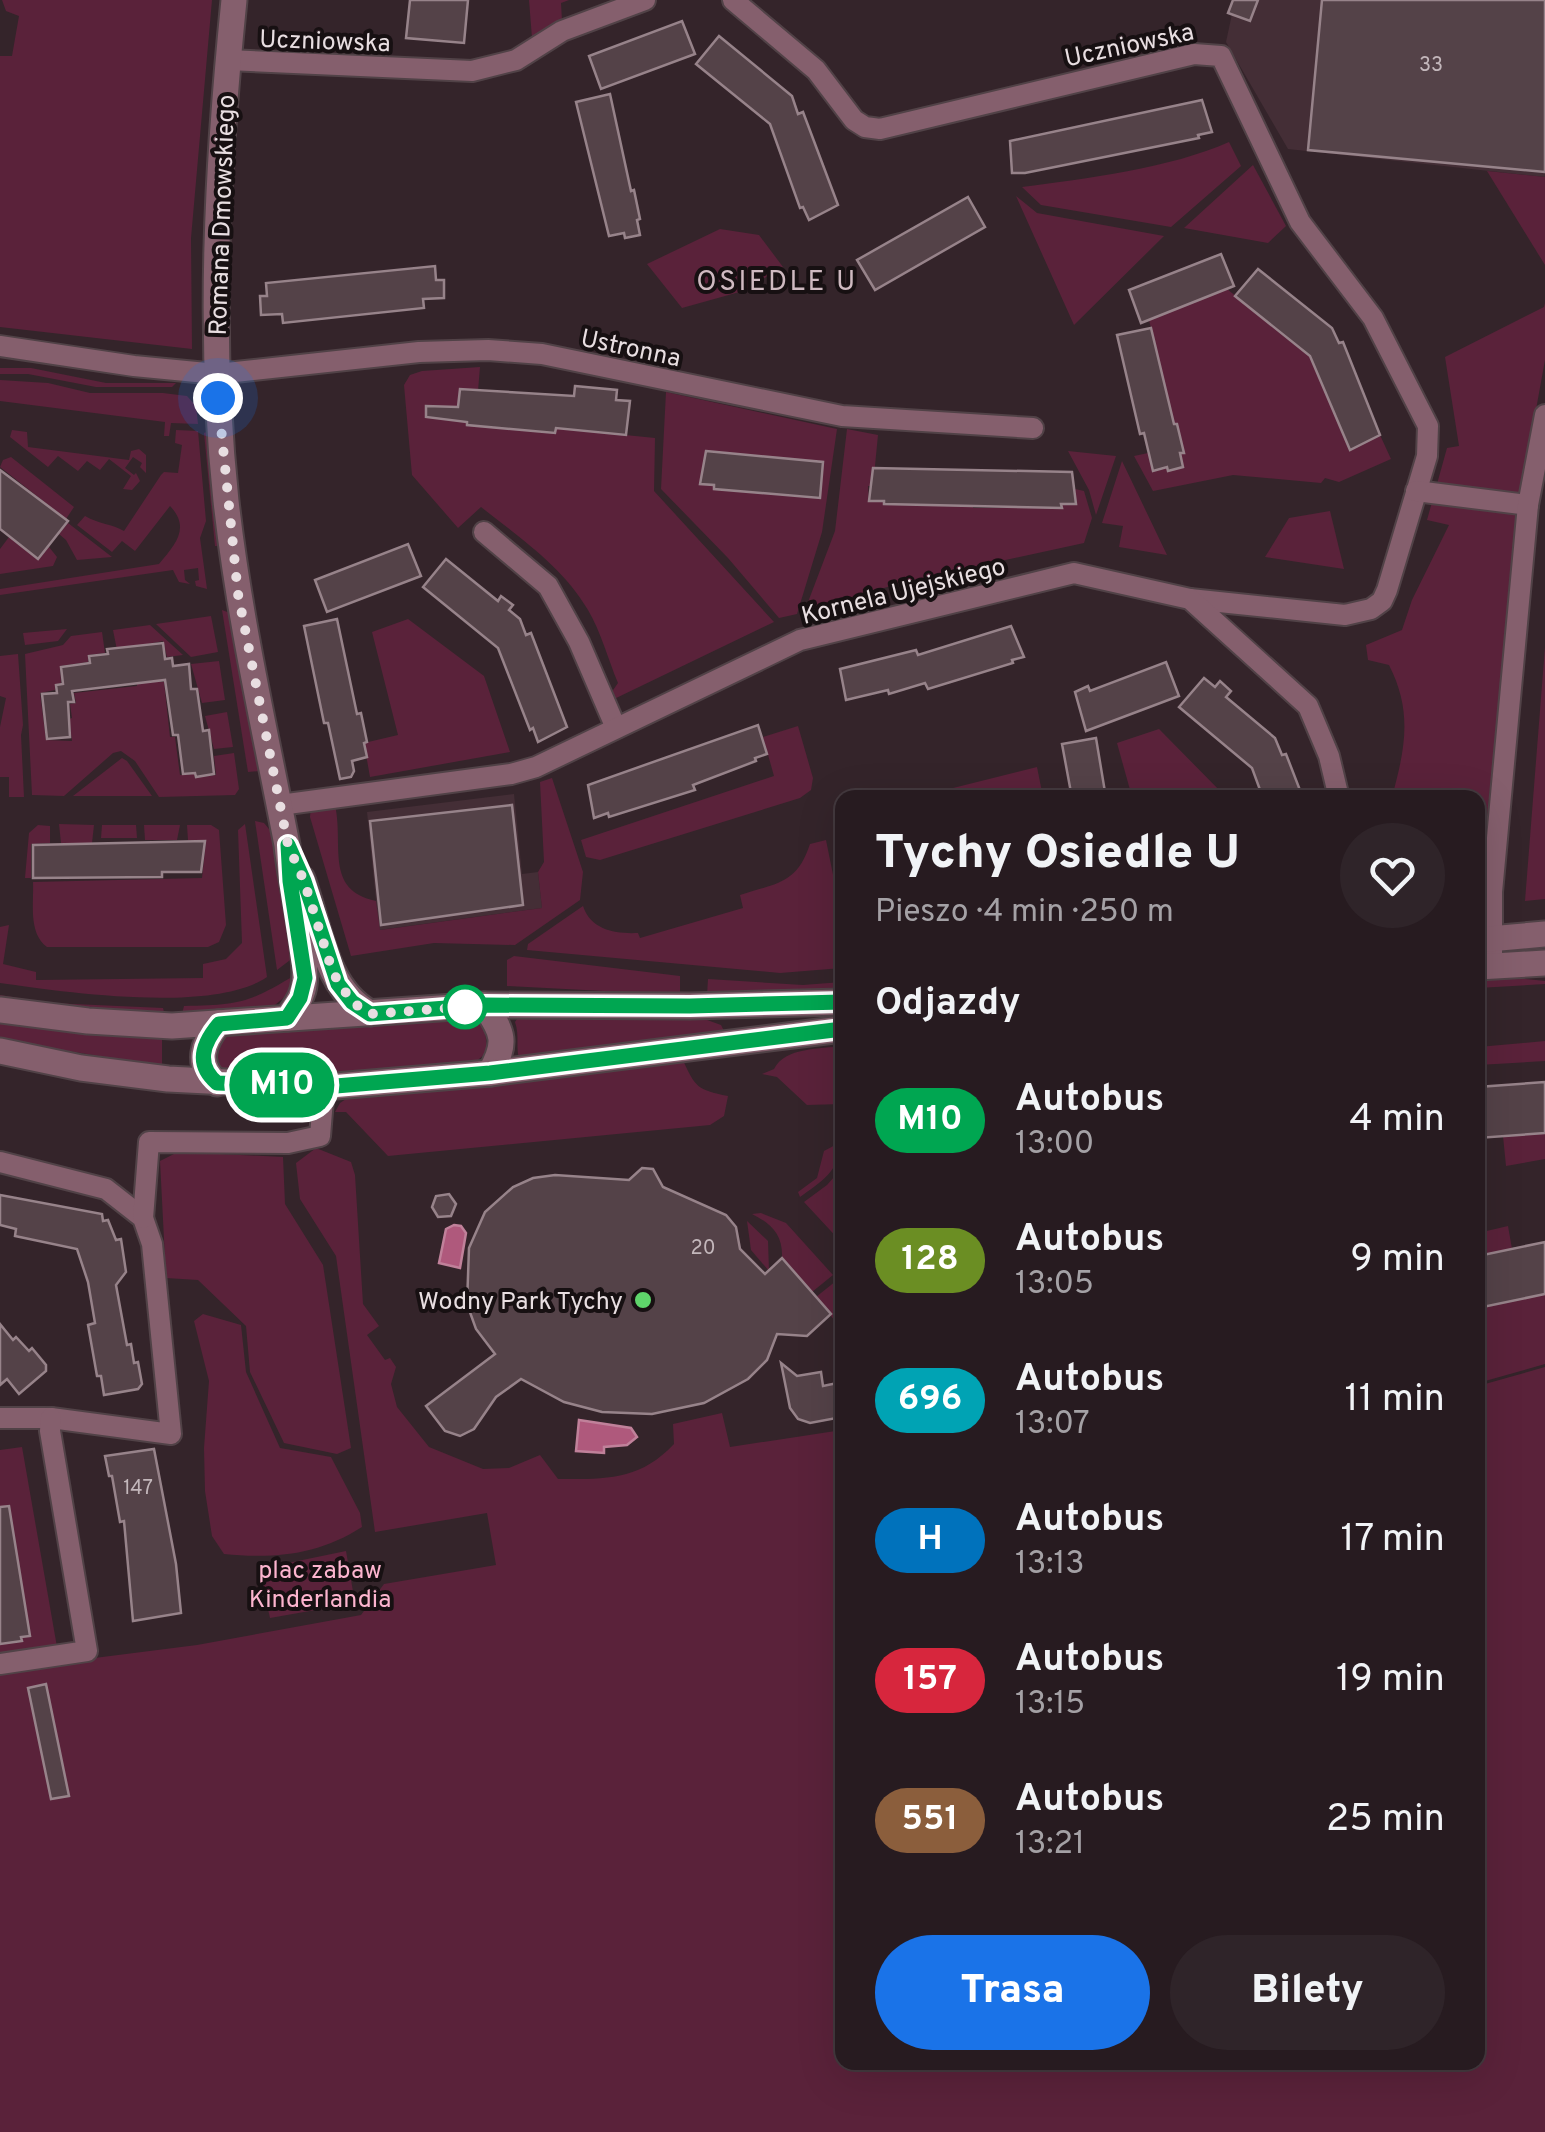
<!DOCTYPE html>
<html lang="pl">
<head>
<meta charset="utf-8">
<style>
	:root { --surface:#271b20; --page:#2f2429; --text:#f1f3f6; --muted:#a4a1a5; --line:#43393e; --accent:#1a73e8 }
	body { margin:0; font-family:Overpass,sans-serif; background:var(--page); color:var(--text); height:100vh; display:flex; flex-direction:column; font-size:38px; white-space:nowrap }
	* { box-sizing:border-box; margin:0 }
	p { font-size:32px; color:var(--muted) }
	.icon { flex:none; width:55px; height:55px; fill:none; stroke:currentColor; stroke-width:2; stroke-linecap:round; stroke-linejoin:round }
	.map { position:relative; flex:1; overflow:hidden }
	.drawer { position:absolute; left:835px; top:790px; width:650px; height:1280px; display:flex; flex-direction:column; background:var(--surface); border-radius:20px; box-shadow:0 10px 40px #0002,0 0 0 2px var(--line) }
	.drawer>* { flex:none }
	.badge { padding:0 20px; border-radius:32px; font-size:35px; line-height:65px }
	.you { position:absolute; width:50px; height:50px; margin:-25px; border:8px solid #fff; border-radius:50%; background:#1a73e8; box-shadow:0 0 0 15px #1a73e833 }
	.map>.badge { position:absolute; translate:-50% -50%; box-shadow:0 0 0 5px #fff }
	h2 { padding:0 40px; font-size:38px; line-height:90px }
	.round { display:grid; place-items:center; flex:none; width:105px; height:105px; border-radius:52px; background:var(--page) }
	.overview { display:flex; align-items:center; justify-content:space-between; height:170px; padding:0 40px }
	h1 { font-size:48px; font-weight:800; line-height:75px }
	.button { display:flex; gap:20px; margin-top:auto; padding:20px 40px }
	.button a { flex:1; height:115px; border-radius:60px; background:var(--accent); color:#fff; font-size:40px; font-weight:800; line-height:115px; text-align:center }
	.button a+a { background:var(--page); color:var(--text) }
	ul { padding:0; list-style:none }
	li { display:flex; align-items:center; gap:30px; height:140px; padding:0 40px }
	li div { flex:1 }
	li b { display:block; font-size:38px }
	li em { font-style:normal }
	li .badge { min-width:110px; font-weight:700; text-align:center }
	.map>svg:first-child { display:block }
	.built { fill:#442e36 }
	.green { fill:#5a223a }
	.water { fill:#af597c; stroke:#c0819a; stroke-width:2.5 }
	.building { fill:#544248; stroke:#97838a; stroke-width:2.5 }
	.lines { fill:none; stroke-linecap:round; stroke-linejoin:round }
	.minor-casing { stroke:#514247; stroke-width:24 }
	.tertiary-casing { stroke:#514247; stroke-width:29 }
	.minor { stroke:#855f6d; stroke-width:20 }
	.tertiary { stroke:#855f6d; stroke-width:25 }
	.line-casing { stroke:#fff; stroke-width:22 }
	.line { stroke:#00a651; stroke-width:15 }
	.walk { stroke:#e8dee1; stroke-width:10; stroke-dasharray:0 18 }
	.stop-dot { fill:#fff; stroke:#00a651; stroke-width:5 }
	.poi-dot { fill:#5fd56b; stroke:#171012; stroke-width:4 }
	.labels { text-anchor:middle; stroke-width:8; stroke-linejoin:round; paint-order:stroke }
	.number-label { font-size:20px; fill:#c3b7bb }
	.street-label { font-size:25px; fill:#e8dee1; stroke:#171012 }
	.poi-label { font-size:25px; fill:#e8dee1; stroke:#171012; text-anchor:end }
	.park-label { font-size:25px; fill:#fcb4ce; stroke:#171012 }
	.neighbourhood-label { font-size:28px; letter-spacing:2.5px; fill:#cfbac1; stroke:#171012 }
</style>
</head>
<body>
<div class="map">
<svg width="1545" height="2132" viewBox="0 0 1545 2132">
	<rect width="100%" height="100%" fill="#34242a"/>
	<g class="built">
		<polygon points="1235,0 1545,0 1545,177 1288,149 1226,42"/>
		<polygon points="514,794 522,874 538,872 542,908 379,930 367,812"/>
	</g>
	<g class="green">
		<polygon points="2,0 212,0 191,238 192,349 0,327 0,56 12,56 19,16 6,11"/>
		<polygon points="529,0 569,0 561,3 562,21 532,38"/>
		<path d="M1229 142 1241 166 1171 227 1041 205 1022 187C1085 179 1171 168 1229 142Z"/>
		<polygon points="1253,165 1286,226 1268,243 1184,228"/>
		<polygon points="1487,171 1545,177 1545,265"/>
		<polygon points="1016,196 1037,213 1164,236 1074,325"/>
		<polygon points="720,229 759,235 783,267 743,291 682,308 647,264"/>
		<polygon points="1227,289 1310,356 1350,450 1380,435 1391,459 1339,482 1325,478 1321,483 1233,475 1153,491 1134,456 1148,453 1153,471 1167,467 1169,471 1183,467 1180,453 1184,452 1177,425 1174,424 1149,320"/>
		<path d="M1545 303V360L1523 481 1478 901V798L1392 797C1405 749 1413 712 1389 665L1368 660 1366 645 1402 630 1412 600 1449 525 1427 520 1447 448 1459 446 1445 357 1544 307Z"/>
		<path d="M480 367 478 391 455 407 468 425 554 433 556 428 655 438 654 491 774 622 612 700 609 696 618 683C608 659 601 632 588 610 563 567 519 537 481 507L458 528 412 475 404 385 410 375 422 371Z"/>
		<polygon points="0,368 31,368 106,383 176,383 172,387 96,387 28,374 0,374"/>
		<polygon points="0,380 48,383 90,393 163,393 187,396 196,406 198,424 171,423 169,436 164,436 165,422 0,401"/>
		<polygon points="666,392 837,429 822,532 797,614 779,618 728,558 661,489"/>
		<polygon points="847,429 878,435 873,486 868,486 869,501 884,501 885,504 973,504 973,508 1061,508 1061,504 1075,504 1075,489 1084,491 1092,518 1084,543 909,581 805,610 835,531"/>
		<polygon points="12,430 27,432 28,447 129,460 131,451 139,449 146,455 146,473 140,467 142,463 133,457 125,468 134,475 136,473 140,481 132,490 123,489 131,476 109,459 100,470 87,461 78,471 58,456 48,467 10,437"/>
		<path d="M176 430 198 431 206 521 200 538 207 589 196 586 195 581 199 580 198 568 184 570 185 580 190 584 179 582 173 570 0 595V589L159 564C175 545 191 528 170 506L135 551 122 541 112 552 77 525 85 516C99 524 112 524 124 531L161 475 164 472 178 473 182 445 175 443Z"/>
		<polygon points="209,431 221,546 215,546 204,433"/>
		<polygon points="1068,451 1116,456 1096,515 1089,490"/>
		<polygon points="11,457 74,507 66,519 0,467 3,460"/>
		<polygon points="1122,461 1167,555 1119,547 1123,526 1102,523"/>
		<polygon points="1330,511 1344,569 1265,557 1289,518"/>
		<polygon points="68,523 112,557 77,560 66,540 59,534"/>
		<polygon points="9,537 38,560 49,547 57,557 53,566 0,574 0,549"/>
		<polygon points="222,610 230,613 260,771 248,772"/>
		<polygon points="211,616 218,652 191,657 156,624"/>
		<polygon points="408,619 484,676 510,752 370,777 364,743 398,735 372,632"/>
		<polygon points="150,625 183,655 167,657 163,641 117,650 113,630"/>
		<polygon points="67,629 58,641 25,645 23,633"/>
		<polygon points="102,632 105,653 88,655 88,662 60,666 61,683 55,685 55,690 40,693 46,740 72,741 69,719 72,718 70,704 76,703 74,693 137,686 137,676 156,673 158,682 164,682 170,737 175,737 180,775 194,774 195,778 216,775 214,756 234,753 239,789 235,795 159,797 135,761 121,751 113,753 64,796 32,795 25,654 63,645 71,636"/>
		<polygon points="1545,647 1545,899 1525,901"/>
		<polygon points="18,654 23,725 21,735 24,797 9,797 9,777 0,777 0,727 6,698 0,696 0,656"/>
		<polygon points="219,661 225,700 202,703 191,664"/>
		<polygon points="227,712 233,747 214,749 205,716"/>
		<polygon points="798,726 813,778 811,790 800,798 600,860 586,857 581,840 774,776 763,737"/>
		<polygon points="1159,729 1226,797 1132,797 1117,743"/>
		<polygon points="122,758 127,761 152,796 73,796"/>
		<polygon points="1037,767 1043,797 917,797"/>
		<path d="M552 778 583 872 580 900 515 945 434 943 351 956 310 817 311 807 335 805C344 845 324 890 376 901L380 930 542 908 538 872 544 862 540 782Z"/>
		<polygon points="255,821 264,823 274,835 298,954 277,970"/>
		<polygon points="59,824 94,825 92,843 61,843"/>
		<path d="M245 824 267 977C213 1014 64 992 0 983V927L9 925 3 964 36 972V980L203 978V964L226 959 242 943 238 830Z"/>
		<polygon points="38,825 50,826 50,843 31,844 31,878 25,878 29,833"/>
		<polygon points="102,825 136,825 137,838 101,838"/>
		<polygon points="144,825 180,825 177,840 145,840"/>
		<path d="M187 825H211L219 830 226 925 219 942 208 947H47C28 933 34 903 33 882L202 878 206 841 188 840Z"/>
		<path d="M826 840 842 919V968L780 973 527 950 528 944 583 906C591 930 615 934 638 933L640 938 743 908 740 895C777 883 797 884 810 844Z"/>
		<polygon points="514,956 680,976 680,995 507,986 507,960"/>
		<path d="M297 974 292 991 270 1009 182 1014 184 1006C241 1005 248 1003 297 974Z"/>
		<polygon points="1499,976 1545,981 1545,984 1478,988 1478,977"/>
		<polygon points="708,979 803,985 842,982 842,991 707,996"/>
		<polygon points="0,995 51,1003 163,1008 164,1012 98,1011 0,1000"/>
		<path d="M519 1016H696L721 1025 724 1031 520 1062C515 1048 520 1036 515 1022Z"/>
		<polygon points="472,1017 485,1028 487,1052 470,1067 326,1078 222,1074 213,1060 222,1034"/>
		<polygon points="0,1020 162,1035 162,1066 0,1040"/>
		<polygon points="1545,1041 1545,1061 1478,1065 1478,1047"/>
		<path d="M842 1046V1104L807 1105 777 1077 762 1074 774 1069C785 1047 821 1049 842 1046Z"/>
		<path d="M682 1058C695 1087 697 1090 728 1096L724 1116 710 1125 388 1156 346 1112H335L340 1103 349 1097Z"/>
		<polygon points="1545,1133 1545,1159 1506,1166 1503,1136"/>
		<path d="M839 1143C842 1170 819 1183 800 1197L798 1192 817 1178 824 1151Z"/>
		<path d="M316 1148 351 1162 355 1175 363 1304 379 1326 367 1335 385 1360 390 1358 396 1367 391 1384 397 1407 429 1447 483 1469 509 1468 540 1455 558 1479C606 1479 639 1481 674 1444L673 1424 722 1413 730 1447 842 1430V2062H1478V1386L1545 1367V2132H0V1670L197 1645 361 1615 384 1584 496 1565 487 1513 375 1532 336 1256 300 1199 296 1163Z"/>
		<polygon points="178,1152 283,1157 285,1204 323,1265 351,1448 337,1454 284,1443 250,1372 246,1326 198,1280 166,1278 160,1161"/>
		<polygon points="842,1168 842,1243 804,1202 827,1185"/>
		<path d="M761 1213 786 1223 833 1275 812 1292 782 1258C783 1235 772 1224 752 1214Z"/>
		<polygon points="747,1221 768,1241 769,1271 751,1250"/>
		<polygon points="1508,1226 1512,1249 1479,1256 1478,1233"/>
		<polygon points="836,1281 842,1288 842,1330 816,1297"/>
		<polygon points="1545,1294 1545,1364 1478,1383 1478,1308"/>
		<path d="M203 1314 241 1325 246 1372 280 1448 331 1457 360 1513 362 1527C318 1555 275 1559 224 1554L212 1536 205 1491 204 1448 209 1381 194 1321Z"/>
		<polygon points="22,1447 57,1647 0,1656 0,1450"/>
		<polygon points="346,1551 355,1603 270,1618 259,1569"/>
	</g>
	<g class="water">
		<polygon points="454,1225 461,1226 466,1233 460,1268 439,1263 446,1229"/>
		<polygon points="579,1420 631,1428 637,1437 627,1445 604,1447 604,1453 576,1451"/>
	</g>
	<g class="building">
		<polygon points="410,0 468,0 464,43 406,38"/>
		<polygon points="1233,0 1258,0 1250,21 1228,13"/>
		<polygon points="1322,0 1545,0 1545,172 1308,150"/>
		<polygon points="682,21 695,54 601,89 589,56"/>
		<polygon points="719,36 792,96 798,114 803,112 838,205 809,220 803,207 800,208 770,124 696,64"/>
		<polygon points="610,94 631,191 634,190 640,219 637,220 640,235 625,238 624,233 609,236 576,102"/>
		<polygon points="1202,100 1212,132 1198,135 1199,138 1025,173 1012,173 1010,141"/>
		<polygon points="968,197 985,227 875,290 857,260"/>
		<polygon points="1221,254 1234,286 1141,323 1129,290"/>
		<polygon points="435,266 436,280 444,280 444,298 423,299 424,308 283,323 282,314 261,315 260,296 267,296 266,283"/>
		<polygon points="1258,269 1332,328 1339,343 1343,342 1380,435 1350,450 1310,356 1235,296"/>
		<polygon points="1151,328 1174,424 1177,424 1184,453 1180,453 1183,467 1168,471 1167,467 1153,471 1144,433 1140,434 1117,335"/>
		<polygon points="575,386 617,390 616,400 630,401 626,435 556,428 555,433 467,425 467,422 426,417 426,406 458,407 460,389 574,396"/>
		<polygon points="706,451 823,462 820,498 714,489 714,485 700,484"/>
		<polygon points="873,468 1072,472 1076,504 1061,504 1062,508 884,504 884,501 869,501"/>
		<polygon points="0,470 68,521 38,559 0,529"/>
		<polygon points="408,544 421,576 327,612 315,580"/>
		<polygon points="446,559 498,601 501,596 513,605 509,610 520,619 526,635 531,633 567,727 538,742 533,728 530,730 498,648 423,587"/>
		<polygon points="337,619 357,714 361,713 367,742 364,743 367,757 352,761 354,771 351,777 340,779 328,723 324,723 304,626"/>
		<polygon points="1011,626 1024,657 1012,660 1013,663 928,689 925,683 889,694 888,690 846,700 840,669 916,650 918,655"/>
		<polygon points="163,643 165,659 172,658 173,666 189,664 191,689 197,689 203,731 209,730 214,774 196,777 195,773 183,774 178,735 173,735 165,680 72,691 74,702 68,702 70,737 47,739 42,694 57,693 56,685 63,684 61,667 90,663 89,656 108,654 107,649"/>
		<polygon points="1166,662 1179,696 1086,731 1075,692 1088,686 1090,691"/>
		<polygon points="1204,678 1215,687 1220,681 1231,691 1226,697 1275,738 1282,755 1286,754 1303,798 1263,798 1252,768 1179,707"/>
		<polygon points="758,725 767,754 755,758 756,761 693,785 695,790 609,817 608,813 594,818 588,785"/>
		<polygon points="1096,738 1106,798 1072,798 1062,744"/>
		<polygon points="512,805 523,905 381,925 370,821"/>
		<polygon points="205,841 201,872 162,872 162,877 33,878 33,845"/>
		<polygon points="1545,1082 1545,1133 1478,1138 1478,1087"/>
		<polygon points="642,1168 653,1169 663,1187 726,1215 736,1227 740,1249 765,1274 782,1258 831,1314 807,1336 777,1334 767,1360 748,1379 704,1403 652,1414 602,1412 564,1402 521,1379 496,1397 474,1429 460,1436 445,1431 426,1406 495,1354 476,1329 467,1304 469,1248 485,1212 513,1187 533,1178 555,1175 629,1180"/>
		<polygon points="449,1194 456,1204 451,1216 438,1217 432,1207 436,1196"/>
		<polygon points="0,1195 102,1214 103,1221 108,1220 116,1240 121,1239 126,1272 116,1285 127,1345 131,1344 134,1363 138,1362 142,1384 138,1389 104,1395 101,1376 97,1376 88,1325 95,1323 88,1282 77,1249 15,1236 16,1229 0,1225"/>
		<polygon points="1545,1242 1545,1294 1478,1308 1478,1256"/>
		<polygon points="0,1324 13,1340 16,1337 29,1351 32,1348 46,1365 46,1371 19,1394 7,1379 0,1385"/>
		<polygon points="781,1363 797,1376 821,1372 823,1386 842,1382 842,1417 810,1423 798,1419 790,1408"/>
		<polygon points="154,1449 176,1564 181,1613 133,1621 124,1521 120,1522 112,1476 109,1476 105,1456"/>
		<polygon points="9,1506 30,1636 21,1637 22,1641 0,1644 0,1507"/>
		<polygon points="46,1684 69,1796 51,1799 28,1688"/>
	</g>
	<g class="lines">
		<defs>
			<g id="minor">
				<polyline points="733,0 816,70 854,120 865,127 880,129 1194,54 1221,56 1300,222 1373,318 1428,426 1427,456 1387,590 1382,601 1371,609 1345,615 1190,599"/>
				<polyline points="228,60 472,71 516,60 562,31 645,0"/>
				<polyline points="0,346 134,366 217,374 419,352 488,350 542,354 842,416 1033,428"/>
				<polyline points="1416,491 1528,505"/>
				<polyline points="484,532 548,586 579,642 616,728"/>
				<polyline points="280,805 511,774 536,767 800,640 1074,573 1190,599 1308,706 1329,756 1339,798"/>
				<polyline points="1492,966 1492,892 1528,505 1545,415"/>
				<polyline points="0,1162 106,1189 143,1218 152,1244 171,1434 51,1418 0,1418"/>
				<polyline points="143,1218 149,1142 288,1143 320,1136 324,1087"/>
				<polyline points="0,1664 87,1651 50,1431 51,1418"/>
			</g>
			<g id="tertiary">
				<path d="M234 0C217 167 208 333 226 501 239 617 265 731 287 845 290 881 311 962 303 990 300 1001 294 1009 287 1018"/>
				<path d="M302 879C319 924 324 988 370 1013"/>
				<polyline points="1478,940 1545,934"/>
				<polyline points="1478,967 1545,963"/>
				<path d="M484 1005C504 1033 507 1043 490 1073"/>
				<polyline points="0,1010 88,1021 172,1026 484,1005 690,1006 842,1002"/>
				<polyline points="0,1051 81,1068 168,1079 324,1087 490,1073 842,1029"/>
				<path d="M217 1083C195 1064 203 1043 219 1023"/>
			</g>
		</defs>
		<use href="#minor" class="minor-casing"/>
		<use href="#tertiary" class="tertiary-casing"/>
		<use href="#minor" class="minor"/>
		<use href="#tertiary" class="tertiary"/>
	</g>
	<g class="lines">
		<defs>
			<path id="line" d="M842 1002 690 1006 484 1005 370 1014 352 1002 338 984 304 881 288 845 290 881 305 978 300 998 287 1018 219 1024C203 1043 195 1064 217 1083L324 1087 490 1073 842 1029"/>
		</defs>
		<use href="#line" class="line-casing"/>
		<use href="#line" class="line"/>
		<polyline class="walk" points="218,398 238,594 288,845 304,881 333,973 352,1002 370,1014 465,1007"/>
	</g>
	<circle class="stop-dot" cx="465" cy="1007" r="20"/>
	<circle class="poi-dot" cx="643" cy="1300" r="10"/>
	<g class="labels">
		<g class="number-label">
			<text x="1431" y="71">33</text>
			<text x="703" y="1254">20</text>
			<text x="138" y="1494">147</text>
		</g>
		<g class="street-label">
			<text transform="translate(325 40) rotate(2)" y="9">Uczniowska</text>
			<text transform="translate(1129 44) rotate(-12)" y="9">Uczniowska</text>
			<text transform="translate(221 215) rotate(-88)" y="9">Romana Dmowskiego</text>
			<text transform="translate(631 347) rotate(12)" y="9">Ustronna</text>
			<text transform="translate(903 590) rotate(-14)" y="9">Kornela Ujejskiego</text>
		</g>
		<g class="poi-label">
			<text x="623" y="1309">Wodny Park Tychy</text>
		</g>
		<g class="park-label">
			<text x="320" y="1578">plac zabaw<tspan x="320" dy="29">Kinderlandia</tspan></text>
		</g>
		<g class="neighbourhood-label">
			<text x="777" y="290">OSIEDLE U</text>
		</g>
	</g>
</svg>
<div class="you" style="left:218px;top:398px"></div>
<b class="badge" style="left:282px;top:1085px;background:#00a651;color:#fff">M10</b>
<section class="drawer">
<div class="overview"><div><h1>Tychy Osiedle U</h1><p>Pieszo · 4 min · 250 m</p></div><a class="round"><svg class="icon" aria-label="heart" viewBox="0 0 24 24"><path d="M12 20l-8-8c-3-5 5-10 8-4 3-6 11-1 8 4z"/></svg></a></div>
<h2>Odjazdy</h2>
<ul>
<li><span class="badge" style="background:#00a651;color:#fff">M10</span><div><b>Autobus</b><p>13:00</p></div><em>4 min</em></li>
<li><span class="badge" style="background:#6b8e23;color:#fff">128</span><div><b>Autobus</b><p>13:05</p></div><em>9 min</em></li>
<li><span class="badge" style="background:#00a3b4;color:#fff">696</span><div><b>Autobus</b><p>13:07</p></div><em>11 min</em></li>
<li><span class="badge" style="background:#0072bc;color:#fff">H</span><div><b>Autobus</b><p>13:13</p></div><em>17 min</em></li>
<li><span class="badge" style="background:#d7263d;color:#fff">157</span><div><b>Autobus</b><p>13:15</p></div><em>19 min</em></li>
<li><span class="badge" style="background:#8b5e3c;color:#fff">551</span><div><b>Autobus</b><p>13:21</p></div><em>25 min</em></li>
</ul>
<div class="button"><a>Trasa</a><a>Bilety</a></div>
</section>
</div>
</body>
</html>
